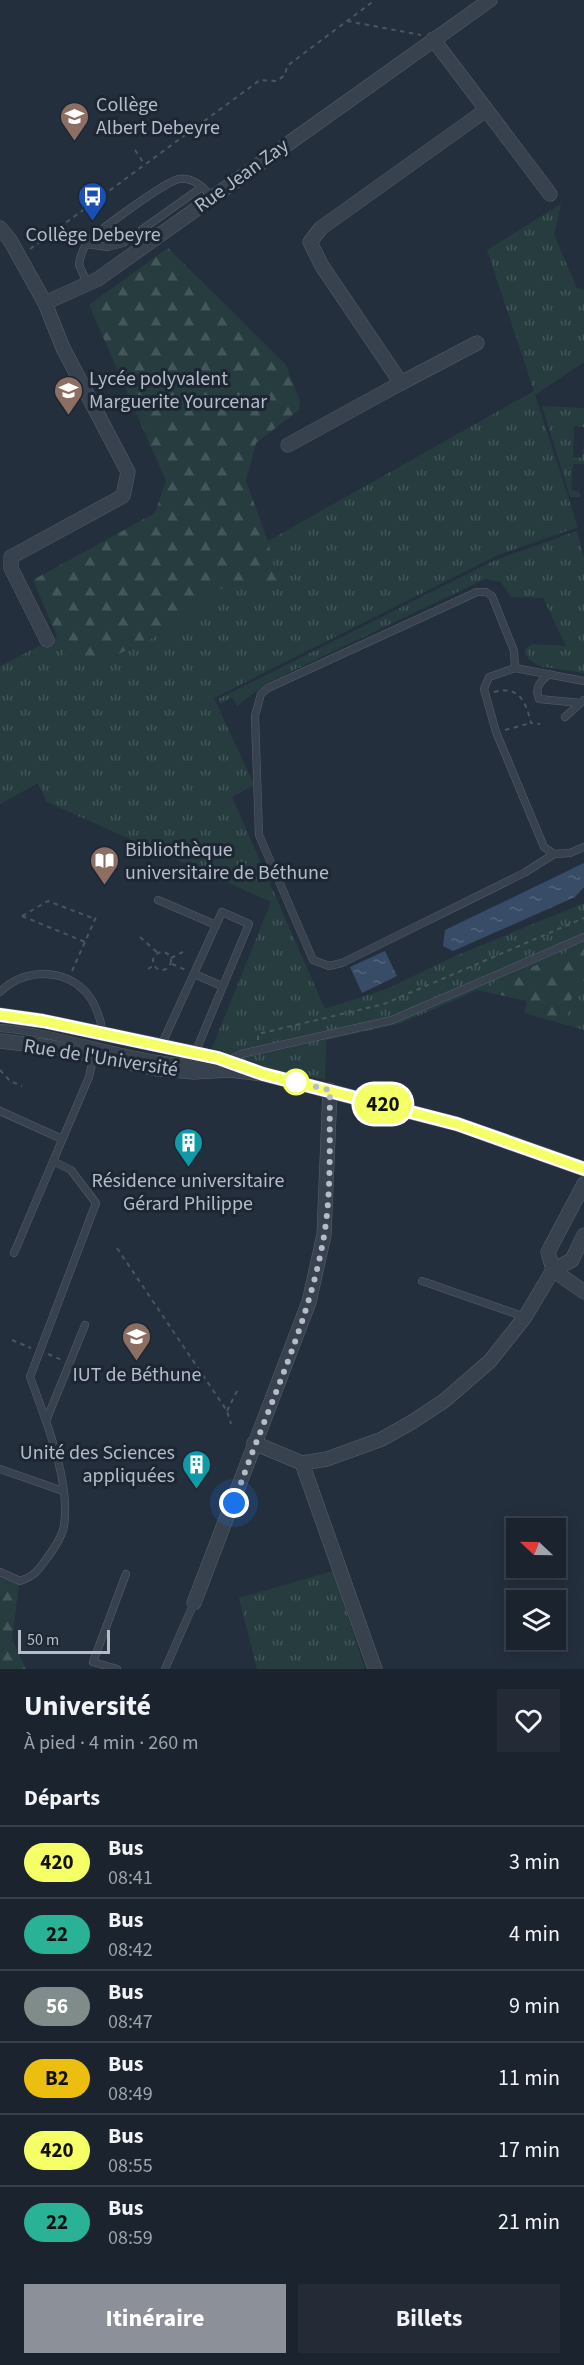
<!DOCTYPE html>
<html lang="fr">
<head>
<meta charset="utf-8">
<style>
	:root { --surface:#1b232e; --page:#242b36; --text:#f1f3f6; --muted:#a0a4aa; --line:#39404a; --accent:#8c9099 }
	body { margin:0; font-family:"Source Sans 3",sans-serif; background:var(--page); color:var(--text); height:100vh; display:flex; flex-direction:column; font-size:22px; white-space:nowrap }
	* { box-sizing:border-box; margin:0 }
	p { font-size:20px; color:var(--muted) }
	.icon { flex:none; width:33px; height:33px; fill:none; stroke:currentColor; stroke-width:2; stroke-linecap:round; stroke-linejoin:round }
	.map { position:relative; height:1669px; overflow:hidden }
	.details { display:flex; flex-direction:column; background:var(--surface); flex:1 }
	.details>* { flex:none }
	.badge { padding:0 12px; border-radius:20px; font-size:21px; line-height:39px }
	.needle { width:39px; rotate:292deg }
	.controls { position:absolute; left:506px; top:1518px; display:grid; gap:12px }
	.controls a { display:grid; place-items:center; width:60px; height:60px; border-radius:0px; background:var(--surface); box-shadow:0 3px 15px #0003,0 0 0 2px var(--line); font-size:30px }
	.scale { position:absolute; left:18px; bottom:15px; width:92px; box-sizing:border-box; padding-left:6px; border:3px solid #b4bcc9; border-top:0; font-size:16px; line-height:21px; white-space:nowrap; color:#b4bcc9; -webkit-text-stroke:4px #1d2633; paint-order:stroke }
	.you { position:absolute; width:30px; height:30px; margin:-15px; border:4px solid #fff; border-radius:50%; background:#1a73e8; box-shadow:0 0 0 9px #1a73e833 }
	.map>.badge { position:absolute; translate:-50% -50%; box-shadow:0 0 0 3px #fff }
	h2 { padding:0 24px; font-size:22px; line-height:54px }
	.round { display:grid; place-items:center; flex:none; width:63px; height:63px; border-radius:0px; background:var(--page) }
	.headline { display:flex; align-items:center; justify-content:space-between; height:102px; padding:0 24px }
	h1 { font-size:28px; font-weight:700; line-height:45px }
	.cta { display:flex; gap:12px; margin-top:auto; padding:12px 24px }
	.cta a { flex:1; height:69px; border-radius:0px; background:var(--accent); color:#fff; font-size:24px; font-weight:700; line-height:69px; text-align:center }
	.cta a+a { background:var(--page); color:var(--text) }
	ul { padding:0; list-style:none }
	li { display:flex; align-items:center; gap:18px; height:72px; padding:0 24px; border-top:2px solid var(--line) }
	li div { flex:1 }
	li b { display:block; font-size:22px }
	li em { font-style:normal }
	li .badge { min-width:66px; font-weight:700; text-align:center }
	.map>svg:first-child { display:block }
	.grass { fill:url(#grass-tufts) }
	.forest { fill:url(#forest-firs) }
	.water { fill:url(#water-ripples) }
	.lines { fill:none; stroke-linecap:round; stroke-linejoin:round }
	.lane-casing { stroke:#565f6c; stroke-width:8 }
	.street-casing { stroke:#565f6c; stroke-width:15 }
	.path { stroke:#44595c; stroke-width:2; stroke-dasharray:4.5 4.5; stroke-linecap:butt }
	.lane { stroke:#38414e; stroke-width:7 }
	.street { stroke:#38414e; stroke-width:14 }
	.line-casing { stroke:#fff; stroke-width:14 }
	.line { stroke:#f5ff66; stroke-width:9 }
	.walk { stroke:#b4bcc9; stroke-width:6; stroke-dasharray:0 10.8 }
	.stop-dot { fill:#fff; stroke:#f5ff66; stroke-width:3 }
	.labels { text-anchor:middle; stroke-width:6; stroke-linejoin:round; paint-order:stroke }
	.poi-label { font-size:20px; fill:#b4bcc9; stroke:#1d2633; text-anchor:start }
	.street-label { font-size:20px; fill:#b4bcc9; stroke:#1d2633 }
</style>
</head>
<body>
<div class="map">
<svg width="584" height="1669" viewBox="0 0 584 1669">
	<defs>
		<pattern id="grass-tufts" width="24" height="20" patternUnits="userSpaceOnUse" patternTransform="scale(1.5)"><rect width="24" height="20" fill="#263c3f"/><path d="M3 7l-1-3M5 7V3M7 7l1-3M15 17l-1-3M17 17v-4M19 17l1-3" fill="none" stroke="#435659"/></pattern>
		<pattern id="forest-firs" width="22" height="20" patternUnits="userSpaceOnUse" patternTransform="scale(1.5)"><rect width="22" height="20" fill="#263c3f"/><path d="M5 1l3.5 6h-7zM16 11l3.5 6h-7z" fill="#435659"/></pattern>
		<pattern id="water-ripples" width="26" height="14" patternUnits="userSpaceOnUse" patternTransform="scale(1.5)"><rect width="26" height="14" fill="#394c67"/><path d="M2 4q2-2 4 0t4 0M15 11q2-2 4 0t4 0" fill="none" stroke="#53647b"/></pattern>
	</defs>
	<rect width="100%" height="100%" fill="#242f3e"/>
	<g class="grass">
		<polygon points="561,204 554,235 577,288 584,289 584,362 535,395 578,527 498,555 214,698 254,785 232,797 325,1009 386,989 453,957 584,903 584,945 399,1024 326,1040 325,1080 209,1055 271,902 47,802 38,783 0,804 0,666 57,637 66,658 89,668 169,630 224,587 262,581 278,588 268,541 534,391 487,250"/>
		<polygon points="542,406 584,408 584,427 574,426 573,457 582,458 584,442 584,464 573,464 571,490 579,492 581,497 570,497"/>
		<polygon points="577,531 584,558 584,673 539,666 528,659 525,649 532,644 566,646 543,598 511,597 501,582 485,579 267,683 237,706 232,697 220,704 218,699 495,560"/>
		<polygon points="584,980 584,1030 563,1024 576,985"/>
		<polygon points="333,1571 365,1669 257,1669 239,1598"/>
	</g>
	<g class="forest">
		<polygon points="168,248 286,365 300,401 299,410 256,443 246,481 268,541 279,588 262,581 224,587 169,630 89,668 66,658 33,580 155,513 166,481 89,305"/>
		<polygon points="584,945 584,980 576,985 563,1024 524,1013 527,1001 477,990"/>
		<polygon points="0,1577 19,1585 12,1639 26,1669 0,1669"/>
	</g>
	<g class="water">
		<polygon points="584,863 584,887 575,897 453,951 443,946 445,930"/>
		<polygon points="385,951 397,976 362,993 350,967"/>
	</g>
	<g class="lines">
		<defs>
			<g id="lane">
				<polyline points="86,244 108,247 123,243 202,187"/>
				<path d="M88 285 79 265C80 257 82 250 87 243 96 232 166 181 179 179 193 177 203 187 211 196"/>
				<polyline points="515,668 489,677 484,689 496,732 544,847 554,854"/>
				<path d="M549 674C541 681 534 687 539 699L580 703"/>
				<polyline points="584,681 515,668 514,651 492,596 486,592 477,592 268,688 261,694 255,716 259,835 313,960 329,966 342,963 524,873 554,854 570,853 584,847"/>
				<polyline points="565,717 584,700"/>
				<polyline points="158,900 216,925"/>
				<polyline points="194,974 222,986"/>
				<path d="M0 992C29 962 83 970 97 1011 100 1020 103 1025 100 1034"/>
				<path d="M0 1028C73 1034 142 1066 216 1063"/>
				<polyline points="160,1048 222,912 249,924 195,1053"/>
				<polyline points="227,1061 241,1054 392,1020 584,937"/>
				<polyline points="0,1111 62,1139"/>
				<polyline points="14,1253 89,1077 94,1055"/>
				<polyline points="422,1281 525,1317"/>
				<polyline points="46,1421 85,1325"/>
				<polyline points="0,1469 63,1491"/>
				<path d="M0 1572 20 1581C34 1576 38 1571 47 1558 53 1550 63 1535 64 1525 71 1482 45 1418 30 1377L96 1203 71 1170 53 1161"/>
				<polyline points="117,1669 93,1662 126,1574"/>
				<polyline points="165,1669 194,1603"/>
			</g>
			<g id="street">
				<polyline points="433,39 550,194"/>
				<polyline points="0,228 10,240 45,303 63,348 128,472 123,496 11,557 11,568 47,640"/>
				<polyline points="45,303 98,279 490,0"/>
				<polyline points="477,343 401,383 322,266 310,242 321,228 486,110"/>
				<polyline points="288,445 401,383"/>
				<polyline points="0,1015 43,1021 195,1053 242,1066"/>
				<polyline points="0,1041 57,1048 157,1069 194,1072 230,1070 263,1074 457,1124 584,1169"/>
				<polyline points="553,1270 548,1252 584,1184"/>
				<polyline points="553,1270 584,1292"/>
				<polyline points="254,1443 302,1463 327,1459 382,1439 412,1422 444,1401 490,1361 525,1317 553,1270 572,1260 584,1235"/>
				<polyline points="302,1463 375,1669"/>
				<polyline points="194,1603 309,1302 324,1235 330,1090"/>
			</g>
		</defs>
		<use href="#lane" class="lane-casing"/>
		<use href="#street" class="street-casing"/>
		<g class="path">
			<polyline points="347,21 421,35"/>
			<polyline points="135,150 145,165"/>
			<polyline points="30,249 260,80 277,81 285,75 287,66 375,0"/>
			<path d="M494 692C519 685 526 702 531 723L540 724"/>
			<polyline points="505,730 531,723"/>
			<polyline points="22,916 48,901 95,919"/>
			<polyline points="22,916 85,942"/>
			<polyline points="140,937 158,953"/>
			<circle cx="162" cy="961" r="9"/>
			<polyline points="171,958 187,950"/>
			<polyline points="172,964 186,970"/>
			<polyline points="148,969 154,965"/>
			<polyline points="72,971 96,917"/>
			<polyline points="258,1040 258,1034 384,1004 584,918"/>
			<polyline points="0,1070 10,1081 22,1086"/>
			<polyline points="117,1248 227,1411 231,1424"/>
			<polyline points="12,1340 31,1348"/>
			<polyline points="48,1354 62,1360"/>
			<polyline points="227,1411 238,1389"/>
		</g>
		<use href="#lane" class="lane"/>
		<use href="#street" class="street"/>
	</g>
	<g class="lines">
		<defs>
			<polyline id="line" points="0,1015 43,1021 218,1058 263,1074 457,1124 584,1169"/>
		</defs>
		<use href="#line" class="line-casing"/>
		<use href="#line" class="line"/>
		<path class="walk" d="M234 1503C264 1414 308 1329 324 1236 332 1189 329 1138 330 1090L290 1081 296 1082"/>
	</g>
	<defs>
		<symbol id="school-pin" viewBox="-11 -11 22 30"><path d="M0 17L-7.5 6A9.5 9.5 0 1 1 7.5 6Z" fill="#8d6e63" stroke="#1d2633"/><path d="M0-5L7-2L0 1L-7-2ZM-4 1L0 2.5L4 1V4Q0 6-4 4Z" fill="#fff"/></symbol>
		<symbol id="bus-pin" viewBox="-11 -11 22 30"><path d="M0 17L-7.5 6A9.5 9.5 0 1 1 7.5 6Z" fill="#1a4fb4" stroke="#1d2633"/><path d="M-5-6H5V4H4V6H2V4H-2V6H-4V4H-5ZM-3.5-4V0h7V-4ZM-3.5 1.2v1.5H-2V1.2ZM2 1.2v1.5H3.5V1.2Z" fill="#fff"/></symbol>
		<symbol id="library-pin" viewBox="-11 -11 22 30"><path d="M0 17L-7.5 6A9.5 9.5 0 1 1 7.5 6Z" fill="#8d6e63" stroke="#1d2633"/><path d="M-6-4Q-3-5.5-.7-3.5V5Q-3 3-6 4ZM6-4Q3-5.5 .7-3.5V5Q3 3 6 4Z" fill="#fff"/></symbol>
		<symbol id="building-pin" viewBox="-11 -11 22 30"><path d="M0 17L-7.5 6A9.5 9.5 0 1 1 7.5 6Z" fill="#0f9aa8" stroke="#1d2633"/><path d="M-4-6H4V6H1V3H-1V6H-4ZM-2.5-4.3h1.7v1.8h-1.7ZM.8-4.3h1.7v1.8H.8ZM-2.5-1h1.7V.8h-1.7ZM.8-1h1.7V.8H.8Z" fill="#fff"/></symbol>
		<symbol id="university-pin" viewBox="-11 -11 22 30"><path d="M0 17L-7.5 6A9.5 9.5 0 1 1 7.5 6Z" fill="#8d6e63" stroke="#1d2633"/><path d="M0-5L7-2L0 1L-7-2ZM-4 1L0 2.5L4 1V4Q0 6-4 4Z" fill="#fff"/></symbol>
	</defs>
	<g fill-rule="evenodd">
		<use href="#school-pin" x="58" y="100" width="33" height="45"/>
		<use href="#bus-pin" x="76" y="180" width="33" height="45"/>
		<use href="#school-pin" x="52" y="374" width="33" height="45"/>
		<use href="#library-pin" x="88" y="844" width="33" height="45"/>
		<use href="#building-pin" x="172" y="1126" width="33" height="45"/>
		<use href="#university-pin" x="120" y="1320" width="33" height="45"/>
		<use href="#building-pin" x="180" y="1448" width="33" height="45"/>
	</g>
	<circle class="stop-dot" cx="296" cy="1082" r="12"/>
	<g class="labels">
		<g class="poi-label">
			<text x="96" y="111">Collège<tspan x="96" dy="23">Albert Debeyre</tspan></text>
			<text x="93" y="241" text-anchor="middle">Collège Debeyre</text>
			<text x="89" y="385">Lycée polyvalent<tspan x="89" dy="23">Marguerite Yourcenar</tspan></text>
			<text x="125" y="856">Bibliothèque<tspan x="125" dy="23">universitaire de Béthune</tspan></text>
			<text x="188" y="1187" text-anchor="middle">Résidence universitaire<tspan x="188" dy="23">Gérard Philippe</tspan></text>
			<text x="137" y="1381" text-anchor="middle">IUT de Béthune</text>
			<text x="175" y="1459" text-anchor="end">Unité des Sciences<tspan x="175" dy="23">appliquées</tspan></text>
		</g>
		<g class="street-label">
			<text transform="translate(241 175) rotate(-36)" y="7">Rue Jean Zay</text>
			<text transform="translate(101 1057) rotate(9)" y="7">Rue de l'Université</text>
		</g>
	</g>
</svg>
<div class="controls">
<a><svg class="needle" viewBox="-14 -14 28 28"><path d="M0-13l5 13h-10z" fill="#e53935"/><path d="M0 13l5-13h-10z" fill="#a0a4aa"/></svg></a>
<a><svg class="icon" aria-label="layers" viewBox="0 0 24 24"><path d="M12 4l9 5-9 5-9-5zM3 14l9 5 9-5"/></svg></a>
</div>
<div class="scale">50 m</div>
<div class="you" style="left:234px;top:1503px"></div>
<b class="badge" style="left:383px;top:1104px;background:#f5ff66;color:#111">420</b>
</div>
<section class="details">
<div class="headline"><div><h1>Université</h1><p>À pied · 4 min · 260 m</p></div><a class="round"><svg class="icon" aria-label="heart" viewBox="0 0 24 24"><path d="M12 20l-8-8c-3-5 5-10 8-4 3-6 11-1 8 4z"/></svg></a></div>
<h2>Départs</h2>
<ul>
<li><span class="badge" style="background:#f5ff66;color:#111">420</span><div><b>Bus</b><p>08:41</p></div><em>3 min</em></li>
<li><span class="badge" style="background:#2ab297;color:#111">22</span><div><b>Bus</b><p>08:42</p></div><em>4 min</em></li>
<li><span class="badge" style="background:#808c89;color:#fff">56</span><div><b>Bus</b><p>08:47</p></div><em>9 min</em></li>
<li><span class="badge" style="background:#ebbe0f;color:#111">B2</span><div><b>Bus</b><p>08:49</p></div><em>11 min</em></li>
<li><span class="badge" style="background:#f5ff66;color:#111">420</span><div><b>Bus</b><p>08:55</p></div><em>17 min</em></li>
<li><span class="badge" style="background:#2ab297;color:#111">22</span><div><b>Bus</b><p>08:59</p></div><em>21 min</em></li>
</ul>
<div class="cta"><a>Itinéraire</a><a>Billets</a></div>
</section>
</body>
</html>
